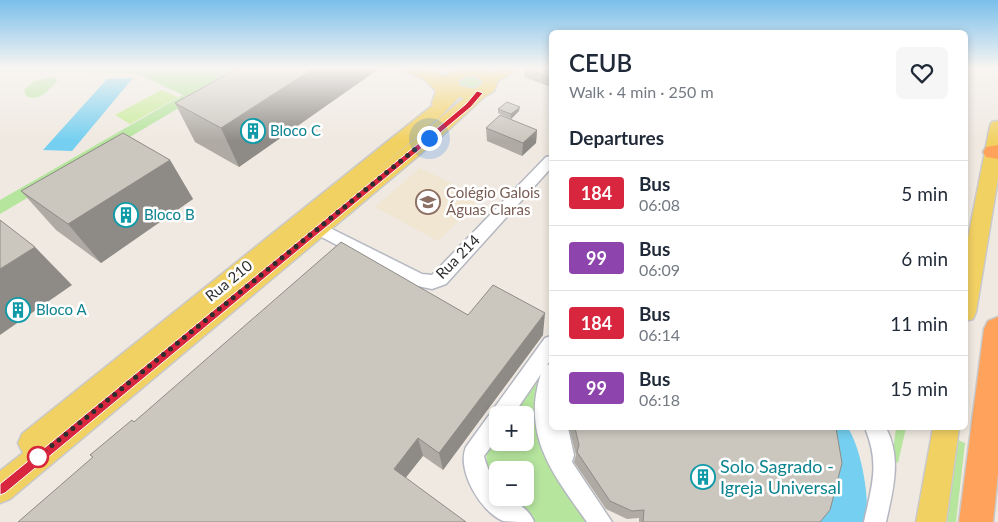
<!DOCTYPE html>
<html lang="en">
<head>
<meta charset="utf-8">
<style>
	:root { --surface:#fff; --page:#f6f6f7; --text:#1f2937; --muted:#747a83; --line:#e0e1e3 }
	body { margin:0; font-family:Lato,sans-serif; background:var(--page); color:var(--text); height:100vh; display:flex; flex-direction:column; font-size:19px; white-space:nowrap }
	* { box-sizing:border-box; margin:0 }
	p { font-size:16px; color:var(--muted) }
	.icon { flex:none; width:28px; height:28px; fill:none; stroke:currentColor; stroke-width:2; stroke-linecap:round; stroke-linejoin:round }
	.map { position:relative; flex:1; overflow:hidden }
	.details { position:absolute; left:549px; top:30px; width:419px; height:400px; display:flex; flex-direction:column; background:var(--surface); border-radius:8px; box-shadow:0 2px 8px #0003 }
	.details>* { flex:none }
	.badge { padding:0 10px; border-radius:4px; font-size:18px; line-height:32px }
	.controls { position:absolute; left:489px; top:406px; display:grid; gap:10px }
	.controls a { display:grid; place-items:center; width:45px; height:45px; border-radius:8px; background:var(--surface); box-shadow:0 2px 8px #0003; font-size:25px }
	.you { position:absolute; width:25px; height:25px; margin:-12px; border:4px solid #fff; border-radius:50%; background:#1a73e8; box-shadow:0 0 0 8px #1a73e833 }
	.map>.badge { position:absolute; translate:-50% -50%; box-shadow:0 0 0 2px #fff }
	h2 { padding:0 20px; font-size:19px; line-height:45px }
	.round { display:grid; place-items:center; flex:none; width:52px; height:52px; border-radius:8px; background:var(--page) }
	.overview { display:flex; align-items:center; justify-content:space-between; height:85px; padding:0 20px }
	h1 { font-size:24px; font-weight:600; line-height:38px }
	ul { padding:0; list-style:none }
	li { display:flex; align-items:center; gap:15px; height:65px; padding:0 20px; border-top:1px solid var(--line) }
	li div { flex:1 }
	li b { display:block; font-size:19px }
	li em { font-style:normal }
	li .badge { min-width:55px; font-weight:700; text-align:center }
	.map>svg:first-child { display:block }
	.education { fill:#f0e6d1 }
	.green { fill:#b6e59e }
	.pitch { fill:#c9ec9a }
	.water { fill:#75cff0 }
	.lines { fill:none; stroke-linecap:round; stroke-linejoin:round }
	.minor-casing { stroke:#b4b7c1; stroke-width:3 }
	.major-casing { stroke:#c9c9c9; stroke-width:3 }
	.highway-casing { stroke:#c9c9c9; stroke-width:3 }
	.minor { fill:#fff; fill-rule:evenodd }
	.major { fill:#f2d163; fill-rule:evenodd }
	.highway { fill:#ffa35c; fill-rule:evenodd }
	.wall { fill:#afaba4 }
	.shaded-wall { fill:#8e8b86 }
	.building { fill:#cbc7bf; stroke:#8e8b86 }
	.line { fill:#d7263d; stroke:#fff }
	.walk { stroke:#2e2e2e; stroke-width:5; stroke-dasharray:0 9 }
	.stop-dot { fill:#fff; stroke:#d7263d; stroke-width:2.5 }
	.labels { text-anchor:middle; stroke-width:5; stroke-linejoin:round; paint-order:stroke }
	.culture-label { font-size:15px; fill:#0d838f; stroke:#fff; text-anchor:start }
	.education-label { font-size:15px; fill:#785e54; stroke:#fff; text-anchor:start }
	.street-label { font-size:15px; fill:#2e2e2e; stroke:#fff }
	.near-culture-label { font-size:18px; fill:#0d838f; stroke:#fff; text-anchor:start }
</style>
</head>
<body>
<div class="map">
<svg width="998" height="522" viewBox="0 0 998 522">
	<rect width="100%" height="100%" fill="#efe9e1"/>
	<polygon class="education" points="420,168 481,198 438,241 375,207"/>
	<g class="green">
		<polygon points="0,68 246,68 0,214 0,200 183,95 138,74 0,70"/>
		<polygon points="478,75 485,84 476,90 459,88 456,80 461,76"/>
		<path d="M54 77 58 80C49 89 42 102 26 96L24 90 35 81Z"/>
		<path d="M547 356 551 358V361L539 393 538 410 596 522H535L501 498H525V470H498L497 492C483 471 483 450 497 429L498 442H525V415H508Z"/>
		<polygon points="896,428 906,428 898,463 892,460"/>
		<polygon points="956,439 965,443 956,522 943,522"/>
	</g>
	<polygon class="pitch" points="161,90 178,97 130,124 115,115"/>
	<g class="water">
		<polygon points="133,78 72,151 43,150 107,79"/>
		<path d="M823 428H848C861 448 870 498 866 522H815Z"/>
	</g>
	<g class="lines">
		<defs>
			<g id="minor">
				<polygon points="551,156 551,168 446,284 432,289 413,285 312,232 309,228 312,224 322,224 422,274 432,275 546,157"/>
				<path d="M551 336V359L547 365 551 364V428H568L574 455 572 462 612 522H587C553 474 521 435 541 374L513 415H498V437L484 456C487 471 498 485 498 498 512 498 529 508 534 522 526 522 511 522 503 521 481 512 456 470 466 447L545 338Z"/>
				<path d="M865 428H886C902 458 893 490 886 522H864C872 485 880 464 865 428Z"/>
			</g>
			<g id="major">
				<path d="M402 68H423L445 76C457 66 478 64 492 72L500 68H520L498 81 494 91 484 97 443 135 10 499 0 503V471L23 453 18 443 22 434 433 105 432 103 436 91 424 79 404 71ZM468 76H476L483 82 479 87 474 89 460 86 459 80ZM459 97 464 98 372 175 442 115Z"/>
				<polygon points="998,121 998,178 976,312 973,319 965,321 965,253 990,126 992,122"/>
				<polygon points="933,428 959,428 946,522 916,522"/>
			</g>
			<g id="highway">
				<polygon points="998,145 998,159 986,157 983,152 986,147"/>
				<polygon points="998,317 998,474 993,522 959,522 984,329 988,321"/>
			</g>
		</defs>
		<use href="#minor" class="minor-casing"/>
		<use href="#major" class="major-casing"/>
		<use href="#highway" class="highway-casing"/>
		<use href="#minor" class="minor"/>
		<use href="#major" class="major"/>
		<use href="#highway" class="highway"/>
	</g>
	<g class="wall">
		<polygon points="525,68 551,68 551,87 524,77"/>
		<polygon points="377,70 239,167 195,142 175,103"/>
		<polygon points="498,109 519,111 511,119 498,113"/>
		<polygon points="486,128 537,130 536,143 522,156 487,141"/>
		<polygon points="170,160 193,199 101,263 56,230 21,191"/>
		<polygon points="468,315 543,335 443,470 423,456 93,457 134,422"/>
		<polygon points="569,428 836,428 820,522 639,522 639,518 627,519 606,509 574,462 576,455"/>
	</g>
	<g class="shaded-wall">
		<polygon points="314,68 376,68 377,70 239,167 221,128"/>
		<polygon points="520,107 519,111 511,119 511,114"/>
		<polygon points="537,130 536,143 522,156 523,143"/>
		<polygon points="170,160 193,199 101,263 68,224"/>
		<polygon points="35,247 72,285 0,335 0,269"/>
		<polygon points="545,313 543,335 443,470 439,453"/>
		<polygon points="418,438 423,456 400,485 394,469"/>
	</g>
	<g class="building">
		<polygon points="238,68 314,68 221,128 175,103"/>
		<polygon points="525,68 551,68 551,78"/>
		<polygon points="507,102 520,107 511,114 498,109"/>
		<polygon points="500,115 537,130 523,143 486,128"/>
		<polygon points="123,133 170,160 68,224 21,191"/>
		<polygon points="0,220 35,247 0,269"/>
		<polygon points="341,242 468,315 493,285 545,313 439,453 418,438 394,469 466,522 18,522 93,457 90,455 132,420 134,422"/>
		<polygon points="575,428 836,428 842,463 830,510 820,522 643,522 644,510 632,511 610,501 577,452 579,445"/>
	</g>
	<linearGradient id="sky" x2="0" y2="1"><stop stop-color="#7abfeb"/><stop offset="0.48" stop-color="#f8f5f2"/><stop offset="1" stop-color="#f8f5f2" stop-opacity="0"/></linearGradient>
	<rect width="998" height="141" fill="url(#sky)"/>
	<polygon class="line" points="477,91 483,93 471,107 440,133 5,493 0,495 0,484 435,130 466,104"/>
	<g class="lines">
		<polyline class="walk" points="38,457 429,138"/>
	</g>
	<defs>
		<symbol id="building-ring" viewBox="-11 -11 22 22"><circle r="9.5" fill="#fff" stroke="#0f9aa8" stroke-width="1.5"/><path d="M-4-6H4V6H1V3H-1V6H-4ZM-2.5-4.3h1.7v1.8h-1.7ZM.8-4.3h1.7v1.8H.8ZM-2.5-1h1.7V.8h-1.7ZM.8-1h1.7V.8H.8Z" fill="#0f9aa8"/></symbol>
		<symbol id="school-ring" viewBox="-11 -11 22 22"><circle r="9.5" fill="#fff" stroke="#8d6e63" stroke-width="1.5"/><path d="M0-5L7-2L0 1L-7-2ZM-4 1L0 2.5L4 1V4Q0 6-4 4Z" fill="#8d6e63"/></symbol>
	</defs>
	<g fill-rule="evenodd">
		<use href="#building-ring" x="239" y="117" width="28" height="28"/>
		<use href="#school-ring" x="414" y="188" width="28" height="28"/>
		<use href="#building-ring" x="112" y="201" width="28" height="28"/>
		<use href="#building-ring" x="4" y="296" width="28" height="28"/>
		<use href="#building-ring" x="689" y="463" width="28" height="28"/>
	</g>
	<circle class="stop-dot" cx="38" cy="457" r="10"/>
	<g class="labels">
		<g class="culture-label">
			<text x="270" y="136">Bloco C</text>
			<text x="144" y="220">Bloco B</text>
			<text x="36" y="315">Bloco A</text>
		</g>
		<g class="education-label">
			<text x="446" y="198">Colégio Galois<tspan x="446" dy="17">Águas Claras</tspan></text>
		</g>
		<g class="street-label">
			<text transform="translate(458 257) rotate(-45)" y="5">Rua 214</text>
			<text transform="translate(229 281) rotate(-39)" y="5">Rua 210</text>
		</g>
		<g class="near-culture-label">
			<text x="720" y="473">Solo Sagrado -<tspan x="720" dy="21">Igreja Universal</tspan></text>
		</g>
	</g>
</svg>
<div class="controls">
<a>+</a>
<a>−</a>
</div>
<div class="you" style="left:429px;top:138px"></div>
<section class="details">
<div class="overview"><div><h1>CEUB</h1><p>Walk · 4 min · 250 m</p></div><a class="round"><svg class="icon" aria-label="heart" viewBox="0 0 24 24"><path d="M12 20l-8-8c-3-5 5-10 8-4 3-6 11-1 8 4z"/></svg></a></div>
<h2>Departures</h2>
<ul>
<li><span class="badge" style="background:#d7263d;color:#fff">184</span><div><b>Bus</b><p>06:08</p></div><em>5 min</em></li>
<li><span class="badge" style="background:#8e44ad;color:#fff">99</span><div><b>Bus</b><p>06:09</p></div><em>6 min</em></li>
<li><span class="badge" style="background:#d7263d;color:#fff">184</span><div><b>Bus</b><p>06:14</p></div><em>11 min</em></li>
<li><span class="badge" style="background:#8e44ad;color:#fff">99</span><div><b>Bus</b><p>06:18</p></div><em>15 min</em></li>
</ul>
</section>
</div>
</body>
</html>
